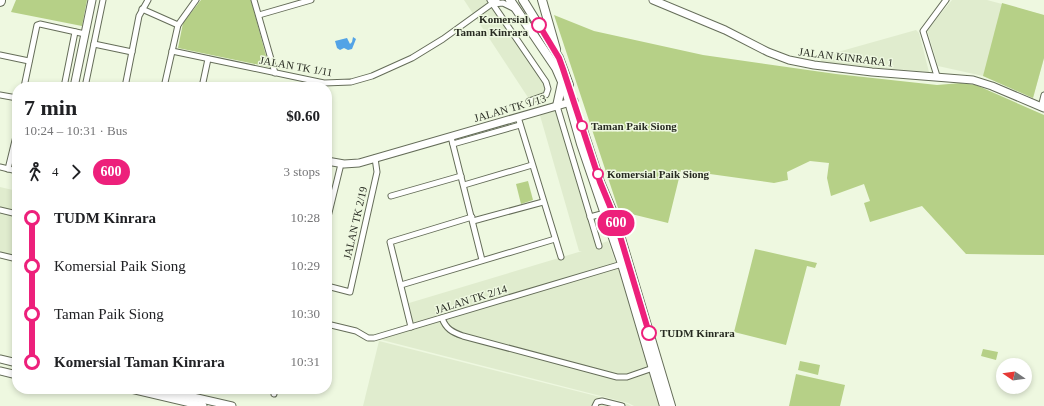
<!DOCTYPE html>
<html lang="en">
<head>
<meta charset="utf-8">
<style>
	:root { --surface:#fff; --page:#f2f2f2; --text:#202124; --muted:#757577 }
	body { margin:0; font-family:Georgia,serif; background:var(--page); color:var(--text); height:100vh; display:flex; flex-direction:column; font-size:15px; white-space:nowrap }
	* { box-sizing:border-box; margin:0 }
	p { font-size:13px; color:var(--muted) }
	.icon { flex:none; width:22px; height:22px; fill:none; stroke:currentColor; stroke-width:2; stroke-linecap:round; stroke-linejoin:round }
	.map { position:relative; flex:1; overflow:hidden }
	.details { position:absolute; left:12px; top:82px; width:320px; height:312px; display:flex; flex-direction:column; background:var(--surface); border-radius:16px; box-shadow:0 2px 6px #0003 }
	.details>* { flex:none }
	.badge { padding:0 8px; border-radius:13px; font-size:14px; line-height:26px }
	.needle { width:26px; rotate:283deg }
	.controls { position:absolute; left:996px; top:358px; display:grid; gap:8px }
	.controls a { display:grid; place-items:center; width:36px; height:36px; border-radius:50%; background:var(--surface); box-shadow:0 2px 6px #0003; font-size:20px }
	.map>.badge { position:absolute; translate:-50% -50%; box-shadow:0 0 0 2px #fff }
	.legs { display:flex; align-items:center; gap:6px; height:44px; padding:0 12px; font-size:13px }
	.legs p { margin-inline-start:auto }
	.headline { display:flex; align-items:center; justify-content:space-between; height:68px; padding:0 12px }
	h1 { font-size:22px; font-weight:800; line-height:30px }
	ul { padding:0 12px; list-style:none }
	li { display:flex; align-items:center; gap:14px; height:48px; font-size:15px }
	li i { display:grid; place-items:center; width:6px; height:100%; margin:0 5px; background:currentColor }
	li i::after { content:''; width:10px; height:10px; margin:-5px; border:3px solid; border-radius:50%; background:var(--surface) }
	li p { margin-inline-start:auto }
	li:first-child i { background:linear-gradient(#0000 50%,currentColor 0) }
	li:last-child i { background:linear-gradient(currentColor 50%,#0000 0) }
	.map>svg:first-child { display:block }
	.built { fill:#e0ecce }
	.green { fill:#b6d087 }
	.water { fill:#53a3e6 }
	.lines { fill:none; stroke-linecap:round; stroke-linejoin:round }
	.minor-casing { stroke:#656d59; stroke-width:7 }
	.tertiary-casing { stroke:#656d59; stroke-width:9 }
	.secondary-casing { stroke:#656d59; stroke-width:9 }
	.primary-casing { stroke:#656d59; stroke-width:10 }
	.motorway-casing { stroke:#656d59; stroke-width:12 }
	.minor { stroke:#fff; stroke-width:5 }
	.tertiary { stroke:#fff; stroke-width:7 }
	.secondary { stroke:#fff; stroke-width:7 }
	.primary { stroke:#fff; stroke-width:8 }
	.motorway { stroke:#fff; stroke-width:10 }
	.line-1-casing { stroke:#fff; stroke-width:9 }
	.line-1 { stroke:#ed207b; stroke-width:6 }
	.stop-1-dot { fill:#fff; stroke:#ed207b; stroke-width:2 }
	.labels { text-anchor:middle; stroke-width:3; stroke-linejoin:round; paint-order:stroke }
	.stop-label { font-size:11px; font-weight:bold; fill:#282b22; stroke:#eef8e0; text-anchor:start }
	.street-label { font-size:11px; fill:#282b22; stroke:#eef8e0 }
</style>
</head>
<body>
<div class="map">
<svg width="1044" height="406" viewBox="0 0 1044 406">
	<rect width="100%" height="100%" fill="#eef8e0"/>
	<g class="built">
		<polygon points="464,0 490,0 545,83 546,89 544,93 529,99"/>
		<polygon points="952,0 987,0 1044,15 1044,58 1033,98 983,76 938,66 927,30"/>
		<polygon points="916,30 919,33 929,72 822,63 820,57"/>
		<polygon points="556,107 597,245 608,241 616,264 619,266 659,406 634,406 628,403 378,339 414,328 409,303 582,251 579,251 539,112"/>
		<polygon points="0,187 17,191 17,257 0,253"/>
		<polygon points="379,341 628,404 631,406 363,406"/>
	</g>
	<g class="green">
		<polygon points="16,0 87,0 82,26 11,12"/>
		<polygon points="201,0 251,0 269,67 178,48 183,23"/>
		<polygon points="1002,3 1044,15 1044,58 1033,98 983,76"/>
		<polygon points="554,15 594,31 703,55 836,74 937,85 961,83 976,85 1044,115 1044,255 966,254 922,206 870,222 864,203 870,201 864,184 831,196 827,178 829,163 810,161 787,172 788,180 774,183 681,170 668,223 619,211"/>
		<polygon points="528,181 533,200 521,204 516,184"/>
		<polygon points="755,249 817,263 815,268 807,266 786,345 734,332"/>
		<polygon points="983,349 998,352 996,360 981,356"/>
		<polygon points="800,361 820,365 818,375 798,370"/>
		<polygon points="796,374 845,385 840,406 789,406"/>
	</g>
	<polygon class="water" points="353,37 356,39 352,49 348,50 344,48 340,50 337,48 335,41 347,38 350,44 352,42"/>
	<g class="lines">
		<defs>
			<g id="minor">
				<polyline points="254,0 275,73"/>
				<polyline points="490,0 546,82 548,89 546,95 529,101"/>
				<polyline points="493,4 503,3 513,8"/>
				<polyline points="142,9 178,25"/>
				<polyline points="259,15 311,0"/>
				<polyline points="94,44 132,52"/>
				<polyline points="172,51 324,83 351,82 372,76 412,58 443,39 497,0"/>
				<polyline points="0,55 29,61"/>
				<polyline points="937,76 923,31 946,0"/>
				<polyline points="24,87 37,25 40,24 85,34"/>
				<polyline points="64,87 75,32"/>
				<polyline points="85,87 103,0"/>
				<polyline points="125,87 139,16 148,0"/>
				<polyline points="164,87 178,25 196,0"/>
				<polyline points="202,87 208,59"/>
				<polyline points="0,95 17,98"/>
				<polyline points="557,106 599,246"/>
				<polyline points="1041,107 1044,95"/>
				<polyline points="518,117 561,257"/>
				<polyline points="451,137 482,260"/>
				<polyline points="453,144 520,125"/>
				<polyline points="0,167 17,171"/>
				<polyline points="8,169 17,132"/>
				<polyline points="464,185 532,165"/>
				<polyline points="391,196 461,176"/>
				<polyline points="0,210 17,214"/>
				<polyline points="590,217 605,213"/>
				<polyline points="327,221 341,164"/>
				<polyline points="473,221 543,202"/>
				<polyline points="0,255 17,259"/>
				<polyline points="401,285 555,239"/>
				<polyline points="327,286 350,292 377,172 375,158"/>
				<path d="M442 318C446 329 452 332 463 336L617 377H627L653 368"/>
				<polyline points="327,324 356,331 368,338 374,338 622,264"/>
				<polyline points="411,327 390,242 472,217"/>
				<polyline points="274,394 275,389"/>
				<polyline points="595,406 597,402 602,401 622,406"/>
			</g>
			<g id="tertiary">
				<polyline points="653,0 725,30 768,52 789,60 814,65 872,72 973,80 992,86 1044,108"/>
				<polyline points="74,87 92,0"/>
				<polyline points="327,161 344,164 359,163 574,101"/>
			</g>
			<g id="secondary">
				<polyline points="0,359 17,363"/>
				<polyline points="0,371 17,375"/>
				<polyline points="131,389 203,406"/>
				<polyline points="158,389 232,406"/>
			</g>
			<g id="primary">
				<polyline points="510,0 556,68 566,91 581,144 622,264 664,406"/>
				<polyline points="523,0 559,58 569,85"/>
				<polyline points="542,0 556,49"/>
				<polyline points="557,106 562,83"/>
				<polyline points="582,127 600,182 614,215 671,406"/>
			</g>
			<polyline id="motorway" points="0,1 0,0"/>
		</defs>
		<use href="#minor" class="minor-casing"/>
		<use href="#tertiary" class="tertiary-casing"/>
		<use href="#secondary" class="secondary-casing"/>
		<use href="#primary" class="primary-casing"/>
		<use href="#motorway" class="motorway-casing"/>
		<use href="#minor" class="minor"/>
		<use href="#tertiary" class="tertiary"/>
		<use href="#secondary" class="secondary"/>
		<use href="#primary" class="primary"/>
		<use href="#motorway" class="motorway"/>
	</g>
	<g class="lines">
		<defs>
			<polyline id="line-1" points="539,25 559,58 563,69 600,182 614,216 649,333"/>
		</defs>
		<use href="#line-1" class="line-1-casing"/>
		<use href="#line-1" class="line-1"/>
	</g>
	<g class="stop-1-dot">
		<circle cx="539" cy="25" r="7"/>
		<circle cx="582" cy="126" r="5"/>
		<circle cx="598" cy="174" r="5"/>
		<circle cx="649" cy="333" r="7"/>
	</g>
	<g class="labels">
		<g class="stop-label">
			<text x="528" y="23" text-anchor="end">Komersial<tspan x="528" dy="13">Taman Kinrara</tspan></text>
			<text x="591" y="130">Taman Paik Siong</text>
			<text x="607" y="178">Komersial Paik Siong</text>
			<text x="660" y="337">TUDM Kinrara</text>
		</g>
		<g class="street-label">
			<text transform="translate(846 57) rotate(7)" y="4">JALAN KINRARA 1</text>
			<text transform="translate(296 66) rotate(10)" y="4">JALAN TK 1/11</text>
			<text transform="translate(510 108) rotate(-16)" y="4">JALAN TK 1/13</text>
			<text transform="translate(355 223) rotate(-77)" y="4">JALAN TK 2/19</text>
			<text transform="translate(471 299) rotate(-17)" y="4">JALAN TK 2/14</text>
		</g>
	</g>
</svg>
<div class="controls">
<a><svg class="needle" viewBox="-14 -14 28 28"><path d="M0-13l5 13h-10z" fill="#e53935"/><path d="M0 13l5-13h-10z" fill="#757577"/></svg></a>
</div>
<b class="badge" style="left:616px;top:223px;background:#ed207b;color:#fff">600</b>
<section class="details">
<div class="headline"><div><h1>7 min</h1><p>10:24 – 10:31 · Bus</p></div><b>$0.60</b></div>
<div class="legs"><svg class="icon" aria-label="walk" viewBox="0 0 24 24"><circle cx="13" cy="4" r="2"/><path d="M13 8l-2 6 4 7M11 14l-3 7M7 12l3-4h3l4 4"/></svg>4<svg class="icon" aria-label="forward" viewBox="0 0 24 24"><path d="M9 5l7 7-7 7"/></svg><b class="badge" style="background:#ed207b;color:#fff">600</b><p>3 stops</p></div>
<ul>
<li><i style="color:#ed207b"></i><b>TUDM Kinrara</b><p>10:28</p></li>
<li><i style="color:#ed207b"></i><span>Komersial Paik Siong</span><p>10:29</p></li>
<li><i style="color:#ed207b"></i><span>Taman Paik Siong</span><p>10:30</p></li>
<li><i style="color:#ed207b"></i><b>Komersial Taman Kinrara</b><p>10:31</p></li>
</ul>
</section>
</div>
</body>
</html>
